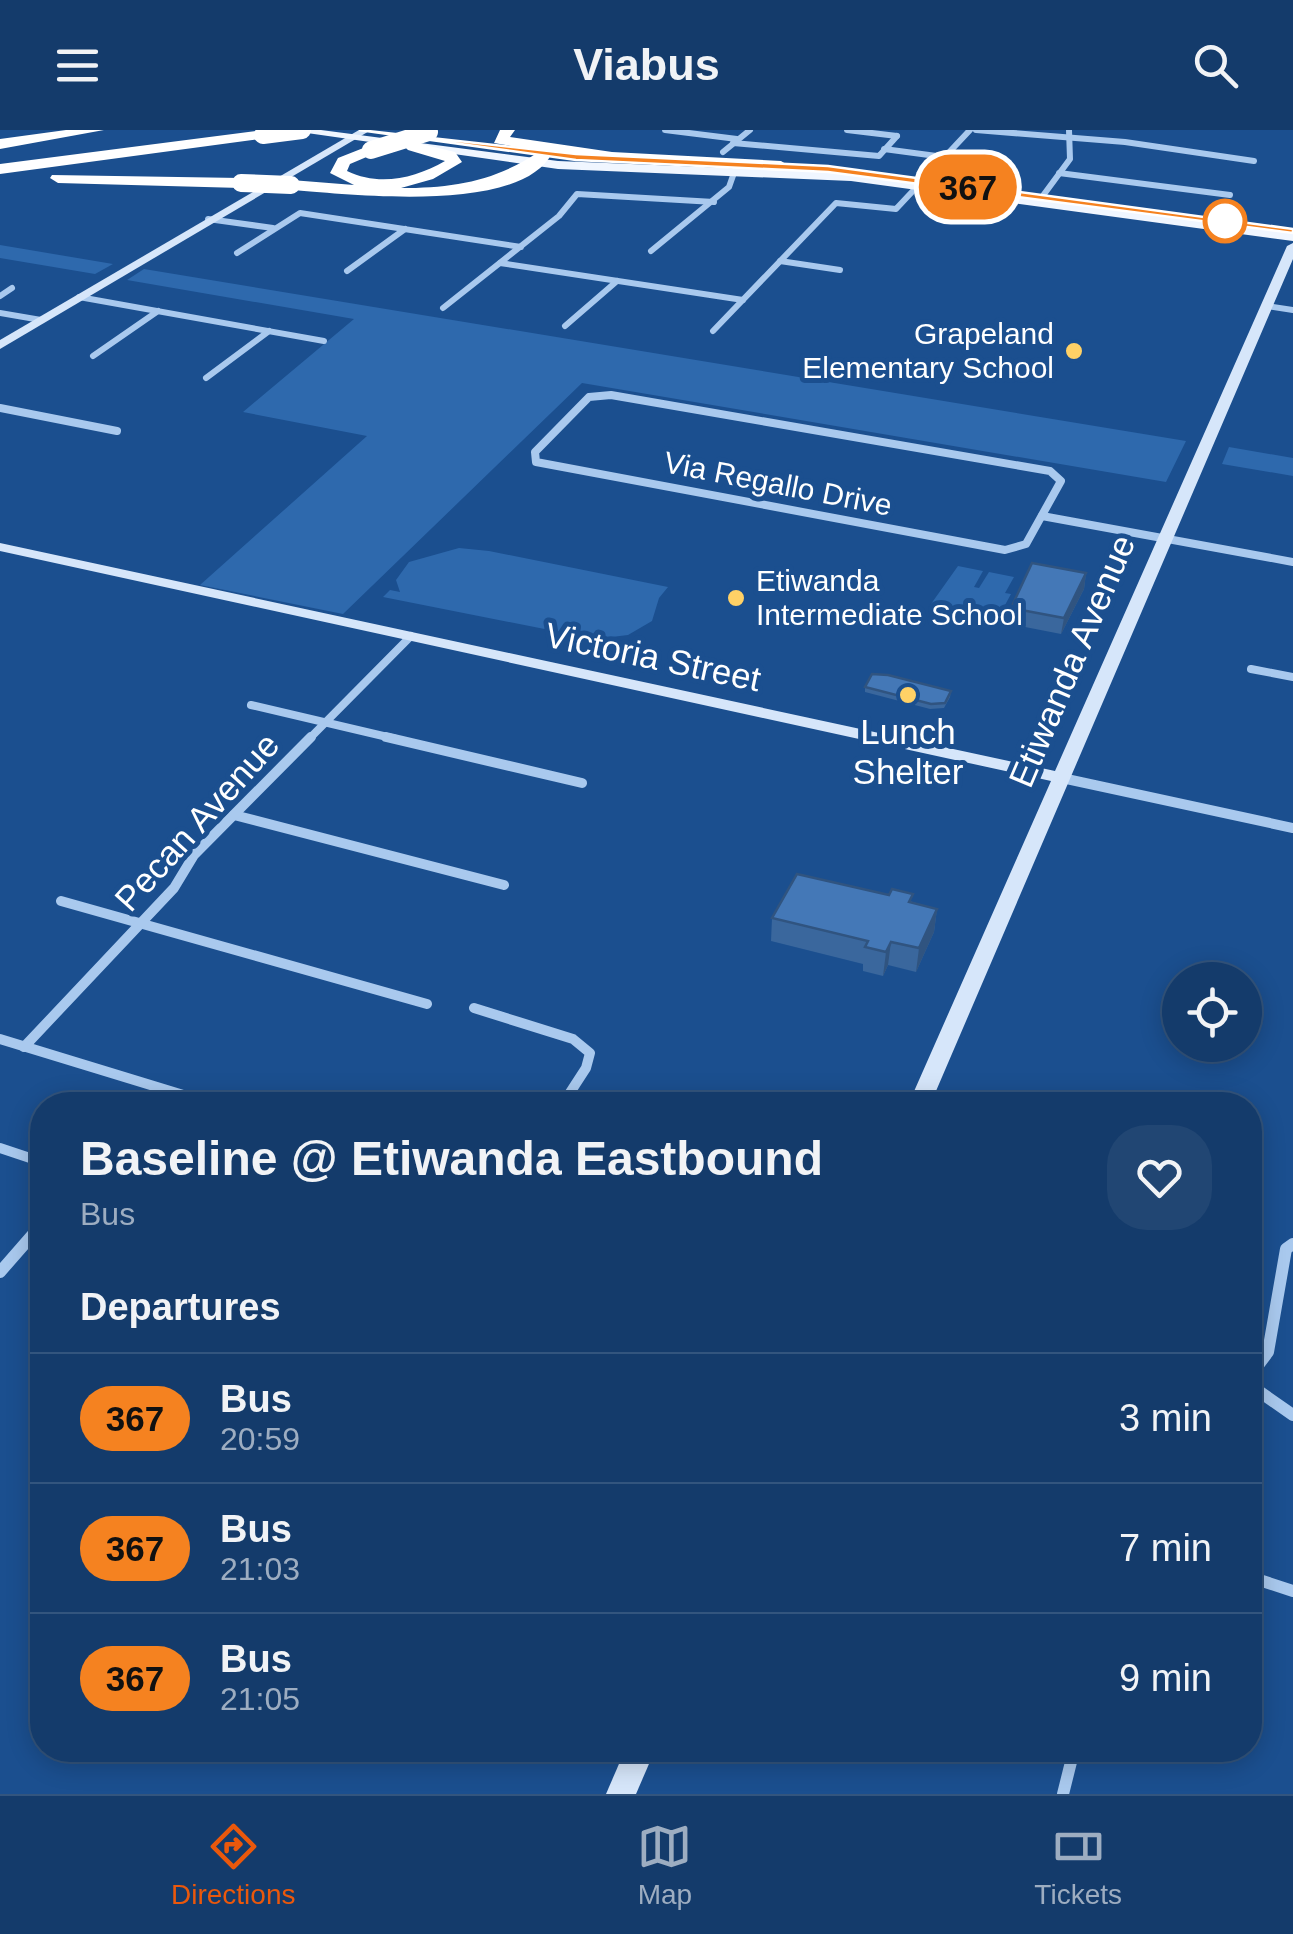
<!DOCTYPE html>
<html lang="en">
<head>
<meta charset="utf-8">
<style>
	:root { --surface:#143b6b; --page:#214673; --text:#f1f3f6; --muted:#9dadc1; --line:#33557e; --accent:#ea580c }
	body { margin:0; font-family:Arial,sans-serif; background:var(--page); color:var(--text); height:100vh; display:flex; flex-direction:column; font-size:38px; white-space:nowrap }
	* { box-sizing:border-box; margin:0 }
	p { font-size:32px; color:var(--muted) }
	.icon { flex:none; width:55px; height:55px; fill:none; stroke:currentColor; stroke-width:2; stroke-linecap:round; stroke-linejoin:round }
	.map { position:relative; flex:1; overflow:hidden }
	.panel { position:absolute; left:30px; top:962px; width:1232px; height:670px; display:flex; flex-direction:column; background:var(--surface); border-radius:40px; box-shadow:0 5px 25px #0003,0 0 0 2px var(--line) }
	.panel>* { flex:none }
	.badge { padding:0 20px; border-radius:32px; font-size:35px; line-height:65px }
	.controls { position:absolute; left:1162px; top:832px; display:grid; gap:20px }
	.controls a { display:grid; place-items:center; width:100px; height:100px; border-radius:50%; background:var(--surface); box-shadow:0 5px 25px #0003,0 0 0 2px var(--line); font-size:50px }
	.map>.badge { position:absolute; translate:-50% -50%; box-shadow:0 0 0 5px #fff }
	h2 { padding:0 50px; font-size:38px; line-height:90px }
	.round { display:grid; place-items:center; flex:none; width:105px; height:105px; border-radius:40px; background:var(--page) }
	.overview { display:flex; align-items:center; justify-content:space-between; height:170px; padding:0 50px }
	h1 { font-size:48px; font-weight:700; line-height:75px }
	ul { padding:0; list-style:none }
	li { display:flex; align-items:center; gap:30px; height:130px; padding:0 50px; border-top:2px solid var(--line) }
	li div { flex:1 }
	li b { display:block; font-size:38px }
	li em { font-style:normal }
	li .badge { min-width:110px; font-weight:700; text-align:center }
	header { display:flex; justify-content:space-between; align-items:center; height:130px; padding:0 50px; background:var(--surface); font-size:45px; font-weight:700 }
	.tabs { display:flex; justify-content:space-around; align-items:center; height:140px; border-top:2px solid var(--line); background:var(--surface); font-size:28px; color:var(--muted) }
	.tabs a { display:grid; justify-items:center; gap:5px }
	.tabs .selected { color:var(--accent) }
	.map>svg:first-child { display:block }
	.green { fill:#2e69ad }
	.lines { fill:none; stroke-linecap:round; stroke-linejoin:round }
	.street-far3 { stroke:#a9c9ee; stroke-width:6 }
	.street-far2 { stroke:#a9c9ee; stroke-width:8 }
	.street-far1 { stroke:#a9c9ee; stroke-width:10 }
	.street { stroke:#a9c9ee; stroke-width:12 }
	.secondary { fill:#d6e6fa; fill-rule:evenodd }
	.primary { fill:#f0f6ff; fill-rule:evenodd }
	.highway { fill:#fff; fill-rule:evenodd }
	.highway-bridge { stroke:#fff; stroke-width:18 }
	.wall { fill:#3a679d }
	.shaded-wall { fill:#305480 }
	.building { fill:#4478b7; stroke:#305480; stroke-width:2.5 }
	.line { fill:#f58220; stroke:#fff; stroke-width:2.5 }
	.stop-dot { fill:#fff; stroke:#f58220; stroke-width:5 }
	.poi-dot { fill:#ffd166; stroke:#1b4f8f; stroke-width:4 }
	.labels { text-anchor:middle; stroke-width:10; stroke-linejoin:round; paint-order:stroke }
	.far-poi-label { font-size:30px; fill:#fff; stroke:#1b4f8f; text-anchor:end }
	.far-street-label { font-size:30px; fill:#fff; stroke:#1b4f8f }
	.street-label { font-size:35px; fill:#fff; stroke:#1b4f8f }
	.poi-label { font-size:35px; fill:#fff; stroke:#1b4f8f }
</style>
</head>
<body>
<header><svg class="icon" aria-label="menu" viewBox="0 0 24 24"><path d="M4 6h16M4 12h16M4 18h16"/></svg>Viabus<svg class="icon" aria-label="search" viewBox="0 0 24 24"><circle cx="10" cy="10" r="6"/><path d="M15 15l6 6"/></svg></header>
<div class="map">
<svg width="1293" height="1664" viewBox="0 0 1293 1664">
	<rect width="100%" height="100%" fill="#1b4f8f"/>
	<g class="green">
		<polygon points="0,115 113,134 95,144 0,128"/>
		<polygon points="144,139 1186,311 1166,352 582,253 343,484 200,455 367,306 243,282 354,189 127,150"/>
		<polygon points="1229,317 1293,328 1293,346 1222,334"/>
		<polygon points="459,418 489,421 668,457 659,468 652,491 628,505 595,509 383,467 390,460 400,462 396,450 409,432"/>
		<polygon points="958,436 983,441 974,457 979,458 989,442 1014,447 1005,463 1011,464 992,499 947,490 954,478 931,474"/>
	</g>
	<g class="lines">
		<g class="street-far3">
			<polyline points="665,0 737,9"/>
			<polyline points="847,0 897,6"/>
			<polyline points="976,0 1125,12 1254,31"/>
			<polyline points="733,13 879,26 897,6"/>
			<polyline points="884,19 944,27"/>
			<polyline points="723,22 750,0"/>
			<polyline points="1059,43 1230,65"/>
			<polyline points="1042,67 1070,29 1069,0"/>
			<polyline points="208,89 273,98"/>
			<polyline points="651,121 729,57 735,40"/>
			<polyline points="237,123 300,83 521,117"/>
			<polyline points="780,131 840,140"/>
			<polyline points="500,133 743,170"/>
			<polyline points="347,141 405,99"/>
			<polyline points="0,166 12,158"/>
			<polyline points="79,167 324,211"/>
			<polyline points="1267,176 1293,180"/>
			<polyline points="443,178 559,86 577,64 714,72"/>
			<polyline points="0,183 41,190"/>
			<polyline points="565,196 617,151"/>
			<polyline points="713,201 836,73 896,79 970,0"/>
			<polyline points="93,226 158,181"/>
			<polyline points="206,248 269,201"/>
		</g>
		<g class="street-far2">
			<polygon points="611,265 1050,341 1061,351 1026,414 1005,420 536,332 535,322 589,267"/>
			<polyline points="0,278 117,301"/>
			<polyline points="1042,386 1293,432"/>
			<polyline points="1251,539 1293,547"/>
			<polyline points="251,575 396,609"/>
			<polyline points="309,609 411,506"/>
		</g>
		<g class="street-far1">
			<polyline points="386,607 582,653"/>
			<polyline points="1062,648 1293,698"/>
			<polyline points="234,685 504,755"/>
			<polyline points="61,771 427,874"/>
			<polyline points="474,878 573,909 590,923 586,938 562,975"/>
			<polyline points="0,909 216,975"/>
			<polyline points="24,917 174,758 194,725 311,607"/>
			<polyline points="0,1018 42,1032"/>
		</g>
		<g class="street">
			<polyline points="0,1142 42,1094"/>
			<polyline points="1250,1246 1268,1222 1286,1119 1293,1114"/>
			<polyline points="1250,1255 1293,1285"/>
			<polyline points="1250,1447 1293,1461"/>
			<polyline points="1063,1664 1074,1620"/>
		</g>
		<g class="secondary">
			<polygon points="359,0 371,0 0,219 0,210"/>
			<polygon points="1293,113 1293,129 930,975 908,975 1051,651 0,421 0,413 1055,641 1287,116"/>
			<polygon points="625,1620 655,1620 636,1664 606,1664"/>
		</g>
		<polygon class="primary" points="286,0 321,0 558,31 851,43 1293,103 1293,111 851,51 558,39"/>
		<g class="highway">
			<polygon points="66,0 104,0 0,19 0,9"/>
			<polygon points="263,0 271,5 268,8 0,44 0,34"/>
			<path d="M500 0H515L510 7 612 22 781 31 789 36 781 41 612 32 552 23C521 85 349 64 291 60L283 55 291 50 354 55 330 43 338 28 371 15 379 20 376 23 350 34 347 41C380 57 415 48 445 31L408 20 405 17 413 12 455 22 462 32 433 49 401 58C454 58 496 51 540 21L494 13Z"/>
			<polygon points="52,45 241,48 249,53 241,58 58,53 50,48"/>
		</g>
		<g class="highway-bridge">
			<polyline points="263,5 302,0"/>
			<polyline points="371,20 429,2"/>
			<polyline points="241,53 291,55"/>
		</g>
	</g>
	<g class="wall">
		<polygon points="1086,443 1084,459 1061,504 1009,494 1011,478"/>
		<polygon points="865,557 951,561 950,567 944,578 930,579 865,562"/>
		<polygon points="889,765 937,779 934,802 916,842 888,835 883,846 863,841 863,834 771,811 772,788"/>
	</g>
	<g class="shaded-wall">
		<polygon points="1086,443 1084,459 1061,504 1064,488"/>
		<polygon points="937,779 934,802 916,842 919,818"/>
		<polygon points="891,812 888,835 883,846 886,822"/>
	</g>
	<g class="building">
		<polygon points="1032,433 1086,443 1064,488 1011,478"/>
		<polygon points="872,544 888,545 951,561 945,573 931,574 865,557"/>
		<polygon points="797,744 889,765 892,759 913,764 909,772 937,779 919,818 891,812 886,822 865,817 868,811 772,788"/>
	</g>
	<polygon class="line" points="359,0 576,24 828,36 1293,99 1293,103 828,42 576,30"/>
	<circle class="stop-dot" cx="1225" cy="91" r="20"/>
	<g class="poi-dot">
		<circle cx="1074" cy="221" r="10"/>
		<circle cx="736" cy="468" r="10"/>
		<circle cx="908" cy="565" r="10"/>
	</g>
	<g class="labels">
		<g class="far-poi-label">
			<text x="1054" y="214">Grapeland<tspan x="1054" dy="34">Elementary School</tspan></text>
			<text x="756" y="461" text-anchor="start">Etiwanda<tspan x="756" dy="34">Intermediate School</tspan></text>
		</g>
		<g class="far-street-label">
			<text transform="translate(778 354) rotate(11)" y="10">Via Regallo Drive</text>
		</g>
		<g class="street-label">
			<text transform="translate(653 527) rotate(12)" y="12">Victoria Street</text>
			<text transform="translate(1072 531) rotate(-67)" y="12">Etiwanda Avenue</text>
			<text transform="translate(197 692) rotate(-48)" y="12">Pecan Avenue</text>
		</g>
		<g class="poi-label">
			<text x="908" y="614">Lunch<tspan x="908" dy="40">Shelter</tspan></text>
		</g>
	</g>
</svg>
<div class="controls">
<a><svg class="icon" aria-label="locate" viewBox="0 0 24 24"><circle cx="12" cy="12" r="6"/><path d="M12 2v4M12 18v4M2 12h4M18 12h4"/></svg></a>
</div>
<b class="badge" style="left:968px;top:57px;background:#f58220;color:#111">367</b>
<section class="panel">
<div class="overview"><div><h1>Baseline @ Etiwanda Eastbound</h1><p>Bus</p></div><a class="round"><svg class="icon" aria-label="heart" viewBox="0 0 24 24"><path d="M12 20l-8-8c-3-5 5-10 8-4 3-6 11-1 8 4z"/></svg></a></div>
<h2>Departures</h2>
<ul>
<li><span class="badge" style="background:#f58220;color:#111">367</span><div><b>Bus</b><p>20:59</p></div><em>3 min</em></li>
<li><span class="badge" style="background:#f58220;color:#111">367</span><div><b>Bus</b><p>21:03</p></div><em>7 min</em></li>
<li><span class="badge" style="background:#f58220;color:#111">367</span><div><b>Bus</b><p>21:05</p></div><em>9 min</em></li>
</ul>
</section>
</div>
<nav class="tabs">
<a class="selected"><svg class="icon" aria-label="directions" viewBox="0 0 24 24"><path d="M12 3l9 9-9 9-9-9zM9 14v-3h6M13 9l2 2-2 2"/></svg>Directions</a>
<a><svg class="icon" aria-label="map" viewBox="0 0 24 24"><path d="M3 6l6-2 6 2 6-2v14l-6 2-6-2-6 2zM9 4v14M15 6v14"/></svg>Map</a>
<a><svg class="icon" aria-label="tickets" viewBox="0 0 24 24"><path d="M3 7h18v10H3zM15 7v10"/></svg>Tickets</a>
</nav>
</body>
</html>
